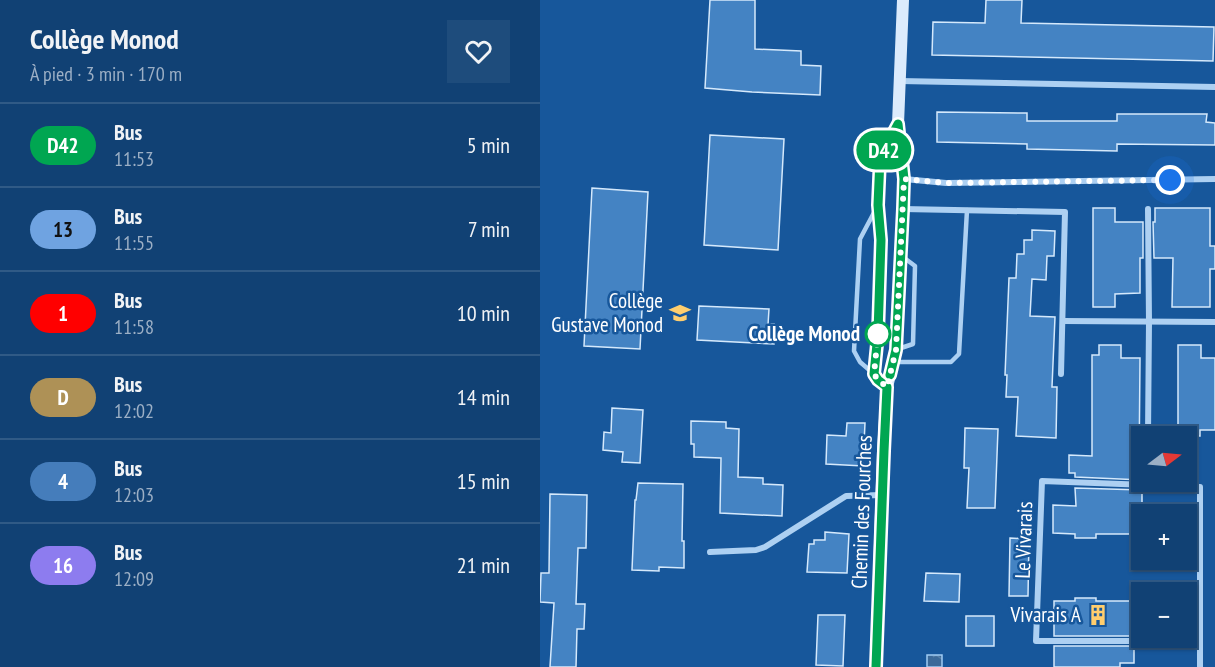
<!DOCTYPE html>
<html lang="fr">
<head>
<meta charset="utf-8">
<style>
	:root { --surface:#114174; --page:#1e4c7c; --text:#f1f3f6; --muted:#9cafc5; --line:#305a86 }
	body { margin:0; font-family:"PT Sans Narrow",sans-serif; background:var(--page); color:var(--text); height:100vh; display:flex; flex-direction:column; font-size:22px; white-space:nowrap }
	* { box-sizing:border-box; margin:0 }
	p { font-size:20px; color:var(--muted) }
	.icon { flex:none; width:33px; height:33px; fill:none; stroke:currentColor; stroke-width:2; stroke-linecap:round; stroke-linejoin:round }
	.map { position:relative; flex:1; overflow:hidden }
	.drawer { display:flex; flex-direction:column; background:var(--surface); width:540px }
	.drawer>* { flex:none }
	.badge { padding:0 12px; border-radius:20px; font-size:21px; line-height:39px }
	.needle { width:39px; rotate:74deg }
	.tools { position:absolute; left:591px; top:426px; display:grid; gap:12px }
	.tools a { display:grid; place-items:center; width:66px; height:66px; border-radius:0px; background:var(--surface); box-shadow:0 2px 4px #0004,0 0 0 2px var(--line); font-size:30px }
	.you { position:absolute; width:30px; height:30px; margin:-15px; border:4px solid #fff; border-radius:50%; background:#1a73e8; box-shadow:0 0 0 9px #1a73e833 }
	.map>.badge { position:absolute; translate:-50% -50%; box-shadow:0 0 0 3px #fff }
	.round { display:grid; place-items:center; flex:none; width:63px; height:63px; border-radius:0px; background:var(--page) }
	.head { display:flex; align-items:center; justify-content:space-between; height:102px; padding:0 30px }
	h1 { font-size:28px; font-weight:600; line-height:45px }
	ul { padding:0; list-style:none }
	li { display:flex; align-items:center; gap:18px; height:84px; padding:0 30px; border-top:2px solid var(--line) }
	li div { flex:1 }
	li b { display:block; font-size:22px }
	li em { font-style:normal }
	li .badge { min-width:66px; font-weight:700; text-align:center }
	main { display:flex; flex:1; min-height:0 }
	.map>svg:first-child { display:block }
	.water { fill:url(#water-ripples); stroke:#a0cbf4; stroke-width:1.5 }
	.building { fill:#4483c3; stroke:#d5e9fc; stroke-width:1.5 }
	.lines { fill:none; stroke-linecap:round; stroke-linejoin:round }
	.lane { stroke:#add0f2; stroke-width:4.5 }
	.street { stroke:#add0f2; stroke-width:6 }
	.secondary { stroke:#dcebfc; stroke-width:12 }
	.line-casing { stroke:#fff; stroke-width:14 }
	.line { stroke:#00a651; stroke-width:9 }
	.walk { stroke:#fff; stroke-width:6; stroke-dasharray:0 10.8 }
	.stop-dot { fill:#fff; stroke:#00a651; stroke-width:3 }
	.labels { text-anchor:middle; stroke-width:5; stroke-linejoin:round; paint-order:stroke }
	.poi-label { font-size:21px; fill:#fff; stroke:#17579b; text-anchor:end }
	.stop-label { font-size:21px; font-weight:bold; fill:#fff; stroke:#17579b; text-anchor:end }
	.street-label { font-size:21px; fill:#fff; stroke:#17579b }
</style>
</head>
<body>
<main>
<section class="drawer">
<div class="head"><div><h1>Collège Monod</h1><p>À pied · 3 min · 170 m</p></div><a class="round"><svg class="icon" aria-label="heart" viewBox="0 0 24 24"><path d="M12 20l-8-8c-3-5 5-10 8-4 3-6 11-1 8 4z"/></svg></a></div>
<ul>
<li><span class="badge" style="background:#00a651;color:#fff">D42</span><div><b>Bus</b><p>11:53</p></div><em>5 min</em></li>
<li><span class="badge" style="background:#6fa3e1;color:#111">13</span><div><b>Bus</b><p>11:55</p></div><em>7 min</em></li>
<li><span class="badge" style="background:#f00;color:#fff">1</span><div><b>Bus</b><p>11:58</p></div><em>10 min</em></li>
<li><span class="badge" style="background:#ae9156;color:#fff">D</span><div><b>Bus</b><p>12:02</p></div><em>14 min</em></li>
<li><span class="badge" style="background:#457dbb;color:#fff">4</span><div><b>Bus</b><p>12:03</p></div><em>15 min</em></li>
<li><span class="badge" style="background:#8d7cef;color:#fff">16</span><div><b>Bus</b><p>12:09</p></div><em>21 min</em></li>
</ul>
</section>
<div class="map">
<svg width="675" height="667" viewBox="0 0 675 667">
	<defs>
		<pattern id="water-ripples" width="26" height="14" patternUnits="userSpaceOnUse" patternTransform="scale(1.5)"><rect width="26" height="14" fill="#3b6999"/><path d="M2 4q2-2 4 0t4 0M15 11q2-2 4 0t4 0" fill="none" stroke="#5880a8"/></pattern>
	</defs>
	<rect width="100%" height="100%" fill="#17579b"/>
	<rect class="water" x="387" y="655" width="15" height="12"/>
	<g class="building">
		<polygon points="170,0 215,0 215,49 261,51 261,65 281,66 280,95 212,92 165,88"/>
		<polygon points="446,0 482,0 481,23 674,27 673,61 392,55 393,22 445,23"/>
		<polygon points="397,112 487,113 487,121 577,121 577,114 667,114 666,122 675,123 675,145 577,144 577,151 487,149 487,144 397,142"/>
		<polygon points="170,135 244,139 238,250 164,245"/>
		<polygon points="52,188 108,192 100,349 44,346"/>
		<polygon points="553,208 575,208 575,222 603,222 603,258 600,258 600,293 575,294 575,307 553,307"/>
		<polygon points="615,208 670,208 670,246 675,246 675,269 670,269 670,307 632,307 633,258 614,258 613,222 615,222"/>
		<polygon points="492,230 515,231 514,256 507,256 506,280 492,279 490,316 515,317 512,387 517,387 516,438 476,436 478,397 466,397 467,375 465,375 469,278 476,278 477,254 484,254 484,240 492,240"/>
		<polygon points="159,306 229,309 228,325 234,324 234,344 157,340"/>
		<polygon points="559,345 581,345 581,358 600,358 599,475 602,475 602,480 535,477 535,473 529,473 529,455 552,456 552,355 559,355"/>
		<polygon points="638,345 661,345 661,358 675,358 675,430 660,430 660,436 638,436"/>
		<polygon points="72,408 103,410 100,463 82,462 83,452 63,450 64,432 71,433"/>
		<polygon points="151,421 186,422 186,428 199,429 198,477 223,478 223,484 243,485 242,516 180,513 181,458 154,457 154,444 151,444"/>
		<polygon points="307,423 325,423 323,466 286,464 287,435 306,436"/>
		<polygon points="425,428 458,429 455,508 427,508 429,468 424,468"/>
		<polygon points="98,483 143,484 142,541 144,541 144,568 119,567 119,571 92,570 95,500 96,500"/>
		<polygon points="535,488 602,490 602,534 556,534 556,538 535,538 535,534 513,533 513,505 536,506"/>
		<polygon points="10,494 47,495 46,548 38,548 36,604 45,604 44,629 37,629 36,667 10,667 14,603 0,602 1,573 9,573"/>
		<polygon points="285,532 309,534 307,573 267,572 269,544 274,544 274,540 285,540"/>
		<polygon points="470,538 489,539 488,596 469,596"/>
		<polygon points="386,573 420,574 419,602 384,601"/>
		<polygon points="535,598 556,598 556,601 602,601 602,629 593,629 593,636 514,636 514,601 535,601"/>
		<polygon points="278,615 305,615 303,666 276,665"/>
		<rect x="426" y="616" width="28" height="30"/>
		<polygon points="514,646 594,646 594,663 580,663 580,667 514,667"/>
	</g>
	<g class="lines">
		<g class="lane">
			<polyline points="358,349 373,344 375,266 363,257"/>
			<polyline points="356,362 411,362 419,354 427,210"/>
			<polyline points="334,374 320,362 314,351 320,239 338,205"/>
			<polyline points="345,385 338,380 334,374 338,334 341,240 338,205 340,158 355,129"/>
		</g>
		<g class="street">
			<polyline points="360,81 675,87"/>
			<polyline points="364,179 406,183 675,179"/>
			<polyline points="363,209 525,212 521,374"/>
			<polyline points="523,321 675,322"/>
			<polyline points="608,435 609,322 608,209"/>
			<polyline points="170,552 216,550 225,547 306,496 342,495"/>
			<polyline points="659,641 496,641 502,481 660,487 660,667"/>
		</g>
		<polyline class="secondary" points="336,667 343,451 347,387 356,350 363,209 364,179 358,124 363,0"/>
	</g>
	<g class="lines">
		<defs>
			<polyline id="line" points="336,667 344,451 347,387 338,380 334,374 338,334 341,240 338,205 340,158 358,124 364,179 363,209 356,350 350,375"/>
		</defs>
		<use href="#line" class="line-casing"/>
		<use href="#line" class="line"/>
		<polyline class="walk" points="338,334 334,374 338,380 347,387 356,350 364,179 406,183 630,180"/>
	</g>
	<defs>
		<symbol id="school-bare" viewBox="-9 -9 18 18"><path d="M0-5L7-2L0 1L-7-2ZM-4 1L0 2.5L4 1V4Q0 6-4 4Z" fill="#ffce6e" stroke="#17579b" stroke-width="2.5" paint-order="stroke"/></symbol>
		<symbol id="building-bare" viewBox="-9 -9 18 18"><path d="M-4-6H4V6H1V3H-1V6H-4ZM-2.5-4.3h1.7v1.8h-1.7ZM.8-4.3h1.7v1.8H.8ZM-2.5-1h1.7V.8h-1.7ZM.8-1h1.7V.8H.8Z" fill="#ffce6e" stroke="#17579b" stroke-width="2.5" paint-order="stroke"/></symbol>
	</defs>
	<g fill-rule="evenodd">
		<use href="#school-bare" x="125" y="298" width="30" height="30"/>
		<use href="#building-bare" x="543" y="600" width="30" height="30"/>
	</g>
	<circle class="stop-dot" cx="338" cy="334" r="12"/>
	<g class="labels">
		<g class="poi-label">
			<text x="123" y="308">Collège<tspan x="123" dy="24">Gustave Monod</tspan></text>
			<text x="541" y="622">Vivarais A</text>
		</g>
		<g class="stop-label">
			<text x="320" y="341">Collège Monod</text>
		</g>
		<g class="street-label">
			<text transform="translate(322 512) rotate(-88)" y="7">Chemin des Fourches</text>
			<text transform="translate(484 540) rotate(-88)" y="7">Le Vivarais</text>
		</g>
	</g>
</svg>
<div class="tools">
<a><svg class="needle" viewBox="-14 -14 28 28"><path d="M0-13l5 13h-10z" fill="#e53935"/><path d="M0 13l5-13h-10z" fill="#9cafc5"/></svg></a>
<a>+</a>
<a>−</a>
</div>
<div class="you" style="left:630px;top:180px"></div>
<b class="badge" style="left:344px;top:150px;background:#00a651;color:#fff">D42</b>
</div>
</main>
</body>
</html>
